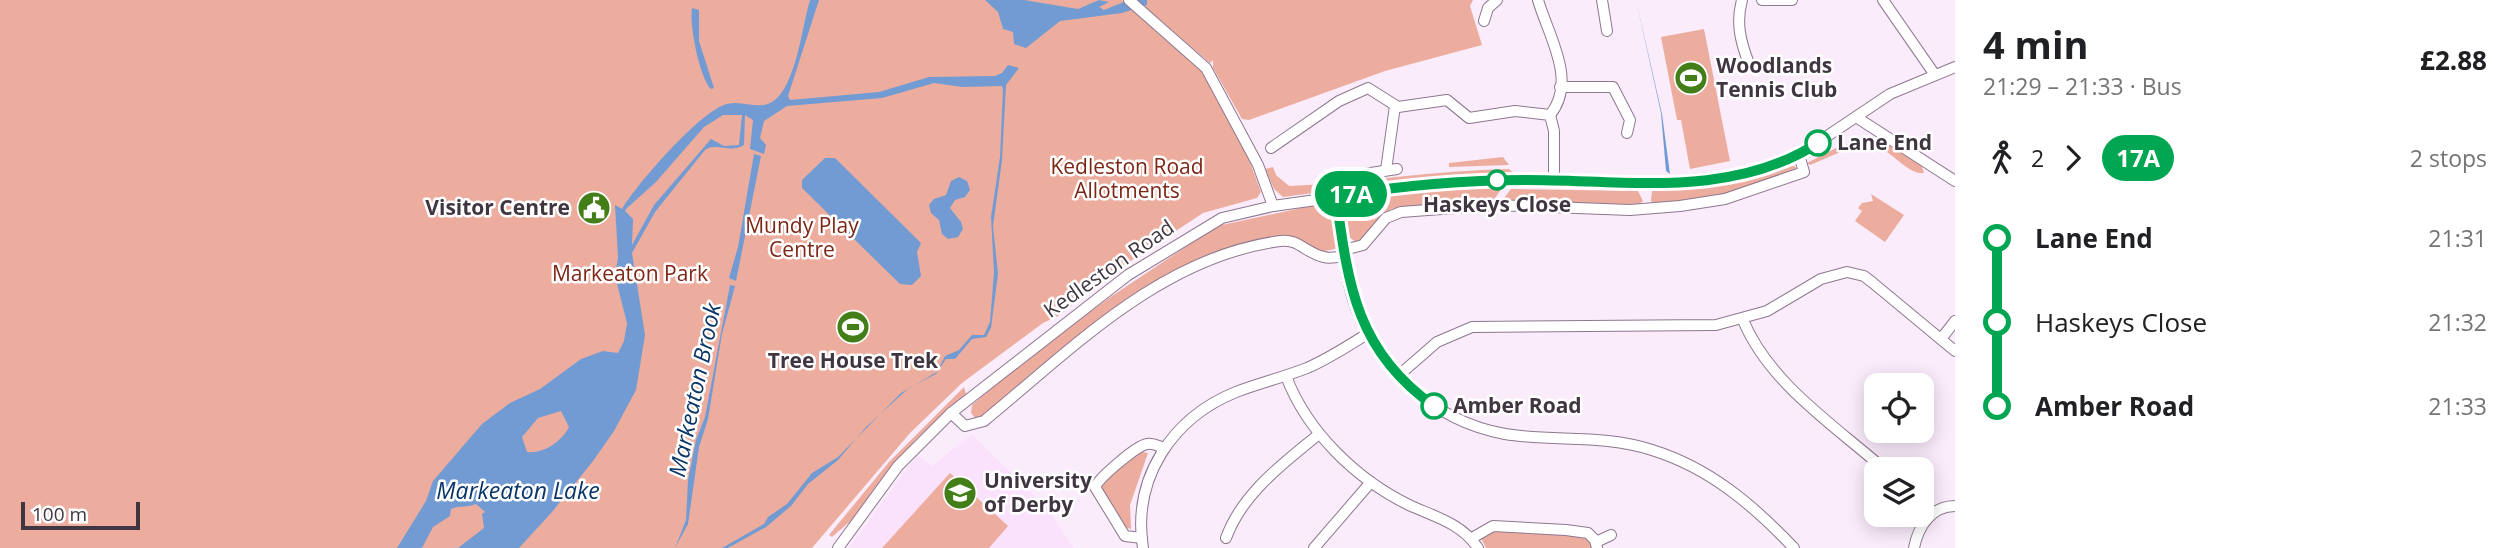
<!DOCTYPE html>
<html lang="en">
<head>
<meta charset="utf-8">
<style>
	:root { --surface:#fff; --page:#f6f6f6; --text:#202124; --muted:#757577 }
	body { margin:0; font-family:"Open Sans",sans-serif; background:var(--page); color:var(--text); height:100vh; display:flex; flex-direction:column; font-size:26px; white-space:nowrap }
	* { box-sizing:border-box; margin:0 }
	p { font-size:23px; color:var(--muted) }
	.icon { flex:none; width:38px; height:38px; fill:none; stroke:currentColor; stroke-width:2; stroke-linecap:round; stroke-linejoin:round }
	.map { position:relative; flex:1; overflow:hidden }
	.details { display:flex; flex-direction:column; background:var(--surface); width:560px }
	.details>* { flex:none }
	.badge { padding:0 14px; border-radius:23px; font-size:24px; line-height:46px }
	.fabs { position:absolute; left:1864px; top:373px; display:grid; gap:14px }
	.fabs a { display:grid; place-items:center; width:70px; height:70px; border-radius:14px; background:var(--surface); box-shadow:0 4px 18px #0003; font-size:35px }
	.scale { position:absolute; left:21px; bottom:18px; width:119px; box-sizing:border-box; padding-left:7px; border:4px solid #403641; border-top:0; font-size:19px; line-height:24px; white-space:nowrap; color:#403641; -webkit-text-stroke:5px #fff; paint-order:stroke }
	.map>.badge { position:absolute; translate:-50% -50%; box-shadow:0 0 0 4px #fff }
	.legs { display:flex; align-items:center; gap:10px; height:77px; padding:0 28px; font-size:23px }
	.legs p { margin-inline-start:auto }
	.headline { display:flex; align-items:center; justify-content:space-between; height:119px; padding:0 28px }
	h1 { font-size:38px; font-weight:700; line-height:52px }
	ul { padding:0 28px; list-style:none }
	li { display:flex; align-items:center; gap:24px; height:84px; font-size:26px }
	li i { display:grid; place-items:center; width:10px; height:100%; margin:0 9px; background:currentColor }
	li i::after { content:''; width:18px; height:18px; margin:-9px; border:5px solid; border-radius:50%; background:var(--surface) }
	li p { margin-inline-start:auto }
	li:first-child i { background:linear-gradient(#0000 50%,currentColor 0) }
	li:last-child i { background:linear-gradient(currentColor 50%,#0000 0) }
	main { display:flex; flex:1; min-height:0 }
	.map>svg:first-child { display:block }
	.built { fill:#fbe2fc }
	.green { fill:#ecad9f }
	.water { fill:#719bd2; fill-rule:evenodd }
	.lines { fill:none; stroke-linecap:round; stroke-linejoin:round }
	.minor-casing { stroke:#8e778f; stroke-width:12 }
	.minor { stroke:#fff; stroke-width:10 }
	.line-1-casing { stroke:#fff; stroke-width:16 }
	.line-1 { stroke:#00a651; stroke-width:10 }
	.stop-1-dot { fill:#fff; stroke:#00a651; stroke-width:3.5 }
	.labels { text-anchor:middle; stroke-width:5; stroke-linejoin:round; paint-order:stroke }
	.poi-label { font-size:21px; font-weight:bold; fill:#403641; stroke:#fff; text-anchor:start }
	.stop-label { font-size:21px; font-weight:bold; fill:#403641; stroke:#fff; text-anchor:start }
	.park-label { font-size:21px; fill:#7c2616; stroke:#fff }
	.street-label { font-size:21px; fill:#403641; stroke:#fff }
	.water-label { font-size:23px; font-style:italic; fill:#0b3668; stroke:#fff }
</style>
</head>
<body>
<main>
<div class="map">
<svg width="1955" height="548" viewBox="0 0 1955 548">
	<rect width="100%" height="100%" fill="#fbecfc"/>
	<polygon class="built" points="972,434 1048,509 1074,548 849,548 917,455 932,466"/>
	<g class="green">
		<path d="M0 0H1122C1147 22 1178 42 1199 67 1228 102 1246 150 1261 192L1257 198 1203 213 1105 278 1060 315 1043 323 962 383 910 433 812 548H0Z"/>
		<polygon points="1147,0 1473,0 1470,6 1482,45 1385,71 1249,120 1242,119 1213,68 1213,60 1210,63 1145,7"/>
		<polygon points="1704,29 1730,161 1690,169 1681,120 1677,120 1661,37"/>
		<path d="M1869 138 1893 146 1921 164 1924 173C1908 175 1893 152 1877 147 1856 141 1829 158 1810 165L1807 163 1838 147Z"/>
		<polygon points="1503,157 1509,165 1449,167 1449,163"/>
		<polygon points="1792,165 1796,167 1795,170 1718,196 1656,205 1651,201 1652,191 1746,179"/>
		<path d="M1273 167 1276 175 1289 186C1363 183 1435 170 1509 169L1515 174 1406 181 1283 197 1274 189 1265 169Z"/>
		<path d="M1502 188 1493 201 1391 209 1366 239 1356 242 1346 235 1345 204C1370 186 1467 190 1502 188Z"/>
		<polygon points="1511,189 1638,191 1643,201 1636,207 1501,202"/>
		<polygon points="1871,194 1904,215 1885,242 1855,221 1862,211 1858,208 1862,203 1873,201"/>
		<path d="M1315 205 1324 206 1333 212 1339 242 1335 249 1319 252C1276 227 1197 254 1158 280 1099 320 1040 374 983 419H976L971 413 972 405 1022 362 1112 296 1217 226Z"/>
		<polygon points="964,387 966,394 915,440 854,518 832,537 829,535 889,462"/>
		<polygon points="1142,452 1148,453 1130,505 1131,529 1121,526 1099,493 1104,480"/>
		<polygon points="950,473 1008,526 989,548 882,548"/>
		<polygon points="1487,530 1586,535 1594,548 1486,548 1481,538"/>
	</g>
	<g class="water">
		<path d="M810 0H819L788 96 790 100 879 92 929 77 995 76 1002 73 1008 65 1019 68 1006 85 1002 160 993 226 998 274 991 328 986 337 972 339 955 359H946L936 374 909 388 866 427 838 460 808 484 791 506 766 527 728 548H722L764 524 768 517 787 504 812 473 838 457 901 393 937 372 945 356 959 350 972 335H984L990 322 994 272 991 217 1000 157 1003 90 1002 86 962 87 934 83 882 98 787 106 764 121 760 138 766 145 764 154 750 149 753 120 745 115 744 145C730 154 717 142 705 150L655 212 632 253 645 335 636 390 614 431 593 461 552 512 519 548H458L484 528 482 514 485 512 476 504C467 508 460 505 451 509L450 516 433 527 422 548H397L426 501 433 481 482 424 510 403 540 389 581 359 603 351 618 353 624 341 627 323 615 276 618 257 615 205 622 209C638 183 700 111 727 104 745 99 762 114 778 97 797 77 802 27 810 0ZM723 115H742L739 145 724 146 711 139 654 205 632 245 633 219 625 211 627 208 656 182 704 127ZM561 411 569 427C562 441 544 454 527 452L522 437 538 418Z"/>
		<polygon points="985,0 1024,0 1078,9 1099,0 1109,2 1099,7 1104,10 1129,0 1147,0 1147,5 1122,13 1060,21 1026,48 1014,44 1013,32 1003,29 998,12"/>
		<polygon points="1636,0 1662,114 1670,174 1666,171 1661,113"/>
		<path d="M692 8 699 10V41L714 88 711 89C700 79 689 25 692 8Z"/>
		<polygon points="754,154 761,156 736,281 729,278 738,247"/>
		<polygon points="825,158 835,158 921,243 917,252 921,276 912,285 900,284 802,188 802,180"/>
		<polygon points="959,177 967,181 970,190 965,197 955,200 950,208 961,222 963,229 958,237 948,239 942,234 939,220 931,213 929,205 934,199 946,195 951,181"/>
		<polygon points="730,285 735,286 722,334 708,419 699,447 688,524 675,548 686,520 688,480 696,440 705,417"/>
	</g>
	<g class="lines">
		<defs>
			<g id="minor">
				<polyline points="1129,0 1206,68 1258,165 1273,206"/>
				<path d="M1538 0C1548 35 1578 81 1550 115"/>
				<polyline points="1602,0 1607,31"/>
				<path d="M1742 0C1736 22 1740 40 1748 61"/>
				<polyline points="1762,0 1792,0"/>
				<polyline points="1883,0 1935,75"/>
				<polyline points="1484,21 1488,8 1497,0"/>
				<polyline points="1560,87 1613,87 1630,120 1627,133"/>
				<polyline points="1856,117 1955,181"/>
				<polyline points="1271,148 1339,101 1368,88 1398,107 1447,100 1469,118 1515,111 1550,115 1554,131 1554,180"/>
				<polyline points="1386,170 1395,106"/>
				<polyline points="1364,174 1397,169"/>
				<path d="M1336 196C1341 229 1343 264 1352 296 1373 366 1433 421 1505 434 1555 442 1603 434 1652 450 1710 468 1753 505 1794 548"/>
				<polyline points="1344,250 1363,245 1386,218 1401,212 1495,205 1630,210 1680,206 1725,199 1804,172 1799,155"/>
				<path d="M1743 320C1769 383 1834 425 1884 469"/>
				<polyline points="1941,339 1955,321"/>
				<path d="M1286 376C1307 432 1357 480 1411 506 1436 517 1462 524 1478 548"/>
				<polyline points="1398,376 1437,342 1472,327 1716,325 1767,311 1821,279 1847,272 1864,276 1873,283 1955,351"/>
				<path d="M951 413 965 426 984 421C1073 348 1161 257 1280 241 1298 238 1307 254 1324 257 1330 259 1338 257 1345 256"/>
				<path d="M1142 538 1125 536 1095 487C1100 477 1136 446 1147 444 1153 443 1158 446 1164 448"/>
				<path d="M1226 538C1243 492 1283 464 1319 434"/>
				<polyline points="1472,538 1493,526 1566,530 1588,533 1595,540 1597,548"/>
				<polyline points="1596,542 1611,535"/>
				<polyline points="838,548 898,466 951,413 1128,275 1222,218 1273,206 1432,184 1526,180 1646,185 1739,175 1779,165 1799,155 1890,94 1955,67"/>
				<path d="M1143 548C1132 478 1172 418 1236 392 1260 383 1284 377 1307 368 1328 359 1348 346 1367 334"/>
				<polyline points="1314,548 1371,482"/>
				<path d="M1914 548C1918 527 1931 506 1955 506"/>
			</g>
		</defs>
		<use href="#minor" class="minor-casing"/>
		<use href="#minor" class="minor"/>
	</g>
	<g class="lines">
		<defs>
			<path id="line-1" d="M1434 406C1356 351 1348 284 1336 196 1399 186 1463 180 1527 180 1626 180 1731 199 1818 143"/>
		</defs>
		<use href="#line-1" class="line-1-casing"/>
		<use href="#line-1" class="line-1"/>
	</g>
	<defs>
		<symbol id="stadium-disc" viewBox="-11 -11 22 22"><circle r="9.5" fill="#437e19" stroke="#fff"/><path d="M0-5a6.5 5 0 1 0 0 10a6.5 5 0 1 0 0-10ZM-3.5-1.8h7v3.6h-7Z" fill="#fff"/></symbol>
		<symbol id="civic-disc" viewBox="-11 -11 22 22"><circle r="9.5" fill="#437e19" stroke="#fff"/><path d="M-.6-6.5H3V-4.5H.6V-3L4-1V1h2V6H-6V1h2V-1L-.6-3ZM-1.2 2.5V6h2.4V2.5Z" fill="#fff"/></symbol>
		<symbol id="university-disc" viewBox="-11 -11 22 22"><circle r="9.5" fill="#437e19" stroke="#fff"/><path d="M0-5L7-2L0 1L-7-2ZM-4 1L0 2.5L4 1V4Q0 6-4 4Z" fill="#fff"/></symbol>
	</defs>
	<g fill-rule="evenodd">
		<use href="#stadium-disc" x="1672" y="59" width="38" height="38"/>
		<use href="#civic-disc" x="575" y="189" width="38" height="38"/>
		<use href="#stadium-disc" x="834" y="308" width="38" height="38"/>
		<use href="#university-disc" x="941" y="474" width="38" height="38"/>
	</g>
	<g class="stop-1-dot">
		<circle cx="1818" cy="143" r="12"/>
		<circle cx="1497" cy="180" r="9"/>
		<circle cx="1434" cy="406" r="12"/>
	</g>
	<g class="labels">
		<g class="poi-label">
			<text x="1716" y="73">Woodlands<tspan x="1716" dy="24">Tennis Club</tspan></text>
			<text x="570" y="215" text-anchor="end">Visitor Centre</text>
			<text x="853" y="368" text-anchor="middle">Tree House Trek</text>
			<text x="984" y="488">University<tspan x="984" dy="24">of Derby</tspan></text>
		</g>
		<g class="stop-label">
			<text x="1837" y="150">Lane End</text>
			<text x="1497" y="212" text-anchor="middle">Haskeys Close</text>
			<text x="1453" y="413">Amber Road</text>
		</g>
		<g class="park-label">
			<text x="1127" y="174">Kedleston Road<tspan x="1127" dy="24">Allotments</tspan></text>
			<text x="802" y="233">Mundy Play<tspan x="802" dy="24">Centre</tspan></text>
			<text x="630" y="281">Markeaton Park</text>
		</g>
		<g class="street-label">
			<text transform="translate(1109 269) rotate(-35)" y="7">Kedleston Road</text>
		</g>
		<g class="water-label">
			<text transform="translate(695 390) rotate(-78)" y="8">Markeaton Brook</text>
			<text x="518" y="499">Markeaton Lake</text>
		</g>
	</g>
</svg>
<div class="fabs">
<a><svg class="icon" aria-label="locate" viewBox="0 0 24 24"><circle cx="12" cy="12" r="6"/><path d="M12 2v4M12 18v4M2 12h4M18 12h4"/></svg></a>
<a><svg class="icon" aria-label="layers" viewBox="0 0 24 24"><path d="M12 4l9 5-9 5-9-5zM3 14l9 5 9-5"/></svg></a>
</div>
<div class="scale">100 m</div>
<b class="badge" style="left:1351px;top:194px;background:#00a651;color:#fff">17A</b>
</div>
<section class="details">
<div class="headline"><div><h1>4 min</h1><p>21:29 – 21:33 · Bus</p></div><b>£2.88</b></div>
<div class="legs"><svg class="icon" aria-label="walk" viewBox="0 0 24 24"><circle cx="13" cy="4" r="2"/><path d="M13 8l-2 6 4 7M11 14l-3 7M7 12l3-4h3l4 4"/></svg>2<svg class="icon" aria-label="forward" viewBox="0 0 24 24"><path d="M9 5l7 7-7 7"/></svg><b class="badge" style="background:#00a651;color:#fff">17A</b><p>2 stops</p></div>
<ul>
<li><i style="color:#00a651"></i><b>Lane End</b><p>21:31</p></li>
<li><i style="color:#00a651"></i><span>Haskeys Close</span><p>21:32</p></li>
<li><i style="color:#00a651"></i><b>Amber Road</b><p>21:33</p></li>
</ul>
</section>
</main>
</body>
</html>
